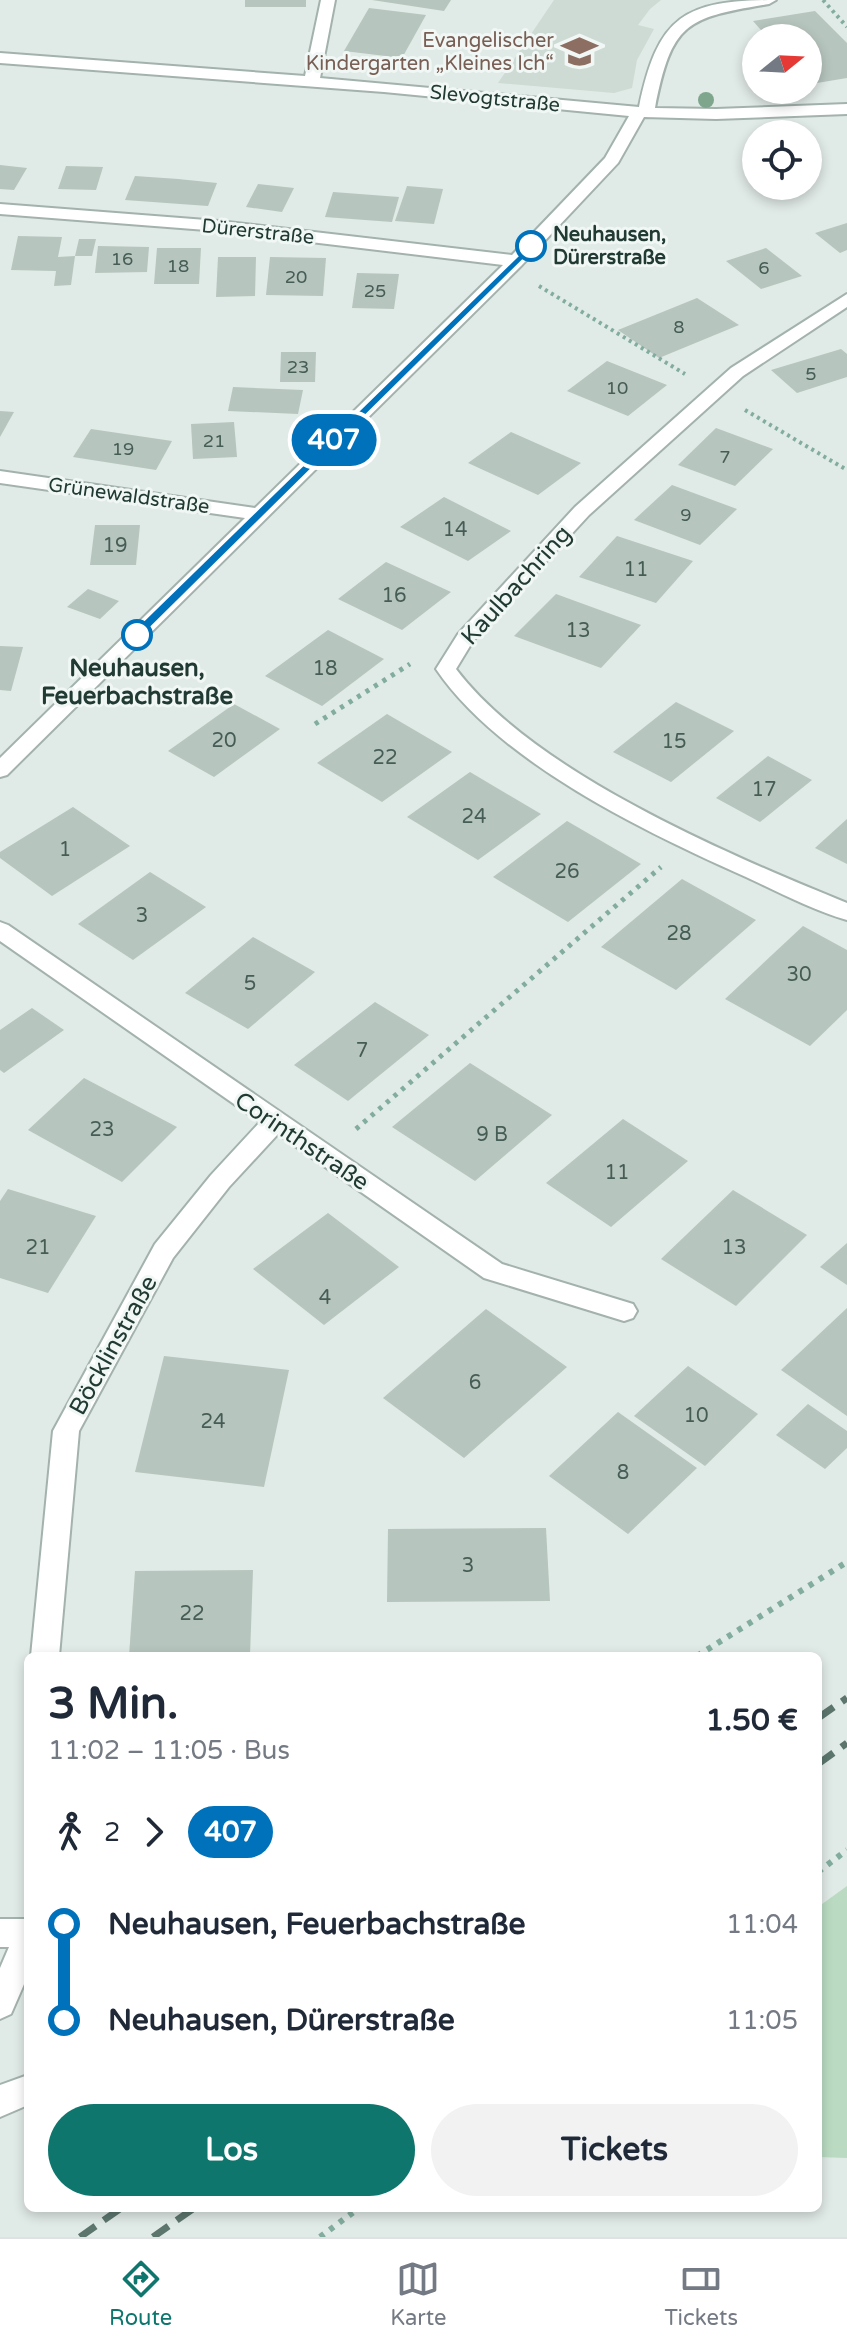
<!DOCTYPE html>
<html lang="de">
<head>
<meta charset="utf-8">
<style>
	:root { --surface:#fff; --page:#f2f2f3; --text:#1f2937; --muted:#747a83; --line:#e0e1e3; --accent:#0f766e }
	body { margin:0; font-family:"Varela Round",sans-serif; background:var(--page); color:var(--text); height:100vh; display:flex; flex-direction:column; font-size:30px; white-space:nowrap }
	* { box-sizing:border-box; margin:0 }
	p { font-size:26px; color:var(--muted) }
	.icon { flex:none; width:44px; height:44px; fill:none; stroke:currentColor; stroke-width:2; stroke-linecap:round; stroke-linejoin:round }
	.map { position:relative; flex:1; overflow:hidden }
	.details { position:absolute; left:24px; top:1652px; width:798px; height:560px; display:flex; flex-direction:column; background:var(--surface); border-radius:12px; box-shadow:0 4px 12px #0003 }
	.details>* { flex:none }
	.badge { padding:0 16px; border-radius:26px; font-size:28px; line-height:52px }
	.needle { width:52px; rotate:72deg }
	.fabs { position:absolute; left:742px; top:24px; display:grid; gap:16px }
	.fabs a { display:grid; place-items:center; width:80px; height:80px; border-radius:50%; background:var(--surface); box-shadow:0 4px 12px #0003; font-size:40px }
	.map>.badge { position:absolute; translate:-50% -50%; box-shadow:0 0 0 4px #fff }
	.legs { display:flex; align-items:center; gap:12px; height:88px; padding:0 24px; font-size:26px }
	.legs p { margin-inline-start:auto }
	.summary { display:flex; align-items:center; justify-content:space-between; height:136px; padding:0 24px }
	h1 { font-size:44px; font-weight:700; line-height:60px }
	.cta { display:flex; gap:16px; margin-top:auto; padding:16px 24px }
	.cta a { flex:1; height:92px; border-radius:48px; background:var(--accent); color:#fff; font-size:32px; font-weight:700; line-height:92px; text-align:center }
	.cta a+a { background:var(--page); color:var(--text) }
	ul { padding:0 24px; list-style:none }
	li { display:flex; align-items:center; gap:28px; height:96px; font-size:30px }
	li i { display:grid; place-items:center; width:12px; height:100%; margin:0 10px; background:currentColor }
	li i::after { content:''; width:20px; height:20px; margin:-10px; border:6px solid; border-radius:50%; background:var(--surface) }
	li p { margin-inline-start:auto }
	li:first-child i { background:linear-gradient(#0000 50%,currentColor 0) }
	li:last-child i { background:linear-gradient(currentColor 50%,#0000 0) }
	.menu { display:flex; justify-content:space-around; align-items:center; height:112px; border-top:2px solid var(--line); background:var(--surface); font-size:22px; color:var(--muted) }
	.menu a { display:grid; justify-items:center; gap:4px }
	.menu .selected { color:var(--accent) }
	.map>svg:first-child { display:block }
	.built { fill:#cedad4 }
	.green { fill:#badbc2 }
	.building { fill:#b6c5be }
	.lines { fill:none; stroke-linecap:round; stroke-linejoin:round }
	.minor-casing { stroke:#a3b2ad; stroke-width:4 }
	.path-far2 { stroke:#82ad9e; stroke-width:4; stroke-dasharray:3 4; stroke-linecap:butt }
	.path-far1 { stroke:#82ad9e; stroke-width:5; stroke-dasharray:4 6; stroke-linecap:butt }
	.path { stroke:#82ad9e; stroke-width:6; stroke-dasharray:5 7; stroke-linecap:butt }
	.minor { fill:#fff; fill-rule:evenodd }
	.rail { stroke:#5c766e; stroke-width:7; stroke-dasharray:19 10; stroke-linecap:butt }
	.tree { fill:#7ea68d }
	.line-1 { fill:#0072bc; stroke:#fff; stroke-width:2 }
	.stop-1-dot { fill:#fff; stroke:#0072bc; stroke-width:4 }
	.labels { text-anchor:middle; stroke-width:6; stroke-linejoin:round; paint-order:stroke }
	.far-number-label { font-size:18px; fill:#465d56 }
	.far-education-label { font-size:20px; fill:#785e54; stroke:#f0f7f4; text-anchor:end }
	.far-street-label { font-size:20px; fill:#213a33; stroke:#f0f7f4 }
	.far-stop-label { font-size:20px; font-weight:bold; fill:#213a33; stroke:#f0f7f4; text-anchor:start }
	.number-label { font-size:20px; fill:#465d56 }
	.street-label { font-size:24px; fill:#213a33; stroke:#f0f7f4 }
	.stop-label { font-size:24px; font-weight:bold; fill:#213a33; stroke:#f0f7f4 }
</style>
</head>
<body>
<div class="map">
<svg width="847" height="2237" viewBox="0 0 847 2237">
	<rect width="100%" height="100%" fill="#e0eae6"/>
	<polygon class="built" points="554,0 661,0 650,9 638,25 654,29 637,60 632,88 614,93 498,83"/>
	<polygon class="green" points="847,1886 847,2158 818,2157 818,1907"/>
	<g class="building">
		<rect x="245" y="0" width="61" height="7"/>
		<polygon points="372,0 451,0 444,11"/>
		<polygon points="369,8 426,15 402,58 344,51"/>
		<polygon points="815,11 847,43 847,78 811,84 808,81 808,38 768,38 753,21"/>
		<polygon points="0,165 27,168 14,190 0,189"/>
		<polygon points="66,166 103,167 96,190 58,189"/>
		<polygon points="135,176 178,179 217,183 208,206 125,200"/>
		<polygon points="258,184 294,188 282,212 246,207"/>
		<polygon points="407,186 443,189 434,224 395,221"/>
		<polygon points="333,192 399,197 392,222 325,217"/>
		<polygon points="847,223 847,250 840,253 815,233"/>
		<polygon points="18,236 62,237 58,257 75,256 71,285 54,286 56,271 11,270"/>
		<polygon points="79,239 96,239 92,256 75,256"/>
		<polygon points="98,246 149,247 147,272 95,273"/>
		<polygon points="157,248 201,248 199,284 154,284"/>
		<polygon points="766,248 802,276 761,289 726,261"/>
		<polygon points="218,257 256,257 255,296 216,297"/>
		<polygon points="270,257 326,258 323,296 266,295"/>
		<polygon points="357,273 399,274 394,309 352,308"/>
		<polygon points="697,298 739,325 659,358 618,330"/>
		<polygon points="841,349 847,354 847,377 797,393 771,370"/>
		<polygon points="281,352 316,352 315,382 280,382"/>
		<polygon points="607,361 667,385 628,416 567,391"/>
		<polygon points="233,387 303,390 298,414 228,411"/>
		<polygon points="0,411 14,412 0,437"/>
		<polygon points="234,422 237,457 193,459 191,424"/>
		<polygon points="716,428 773,449 735,486 678,465"/>
		<polygon points="91,429 172,441 156,470 73,457"/>
		<polygon points="511,432 581,463 538,495 468,463"/>
		<polygon points="672,485 737,509 700,545 634,520"/>
		<polygon points="444,497 511,531 468,561 400,527"/>
		<polygon points="95,525 140,525 136,565 90,565"/>
		<polygon points="617,536 693,561 656,603 579,577"/>
		<polygon points="386,562 451,592 402,630 338,599"/>
		<polygon points="88,589 119,601 100,619 67,607"/>
		<polygon points="556,594 641,625 601,668 514,636"/>
		<polygon points="328,630 384,659 322,706 265,676"/>
		<polygon points="0,646 23,647 11,691 0,690"/>
		<polygon points="676,702 734,731 671,782 613,752"/>
		<polygon points="234,704 280,729 214,777 168,751"/>
		<polygon points="387,714 452,752 382,802 317,763"/>
		<polygon points="768,756 812,780 760,822 716,798"/>
		<polygon points="470,772 541,814 478,860 407,817"/>
		<polygon points="73,807 130,846 52,896 0,858 0,852"/>
		<polygon points="847,819 847,864 815,848"/>
		<polygon points="567,821 641,864 568,922 493,877"/>
		<polygon points="150,872 206,907 133,960 78,924"/>
		<polygon points="682,879 756,920 676,990 601,947"/>
		<polygon points="803,926 847,950 847,1010 810,1046 725,999"/>
		<polygon points="253,937 315,972 248,1029 185,993"/>
		<polygon points="375,1002 429,1035 348,1101 294,1065"/>
		<polygon points="32,1008 64,1030 4,1073 0,1070 0,1030"/>
		<polygon points="470,1063 552,1115 475,1181 392,1127"/>
		<polygon points="84,1078 177,1127 122,1182 28,1130"/>
		<polygon points="623,1119 688,1161 611,1227 546,1183"/>
		<polygon points="8,1189 96,1216 48,1293 0,1278 0,1201"/>
		<polygon points="733,1190 807,1235 736,1306 661,1259"/>
		<polygon points="328,1213 399,1267 324,1325 253,1269"/>
		<polygon points="847,1243 847,1285 820,1267"/>
		<polygon points="847,1308 847,1416 781,1370"/>
		<polygon points="486,1309 567,1367 464,1458 383,1398"/>
		<polygon points="164,1356 289,1370 264,1487 135,1472"/>
		<polygon points="688,1366 758,1414 705,1466 634,1416"/>
		<polygon points="808,1404 847,1431 847,1448 825,1469 776,1435"/>
		<polygon points="618,1412 697,1468 628,1534 549,1476"/>
		<polygon points="546,1528 550,1601 387,1602 388,1529"/>
		<polygon points="253,1570 250,1656 129,1656 135,1571"/>
	</g>
	<g class="lines">
		<defs>
			<g id="minor">
				<path d="M321 0H335L320 78 639 107C658 16 684 0 776 0L769 4C686 18 672 22 655 108L716 109 847 104V114L716 119 644 117 618 163 522 265 7 775 0 777V758L245 518 0 483V471L255 508 503 265 219 231 0 214V204L219 221 512 255 605 158 629 116 384 92 0 63V53L305 76Z"/>
				<path d="M847 294V307L743 376 589 515 473 641 456 669C535 773 727 854 847 903V920C812 910 779 892 746 877 645 832 499 762 436 669L458 634 575 507 731 368Z"/>
				<polygon points="0,922 8,925 502,1264 633,1304 637,1311 633,1318 624,1321 484,1278 278,1134 229,1187 173,1258 79,1431 59,1656 31,1656 53,1431 155,1244 211,1175 260,1122 0,941"/>
				<polygon points="0,1919 28,1919 28,1975 11,2014 0,2019 0,1968 9,1947 0,1947"/>
				<polygon points="28,2075 28,2105 0,2117 0,2085"/>
			</g>
		</defs>
		<use href="#minor" class="minor-casing"/>
		<g class="path-far2">
			<polyline points="823,0 847,27"/>
			<polyline points="539,286 685,374"/>
			<polyline points="745,410 847,470"/>
		</g>
		<g class="path-far1">
			<polyline points="315,724 410,664"/>
			<polyline points="356,1129 661,867"/>
		</g>
		<g class="path">
			<polyline points="697,1656 847,1562"/>
			<polyline points="818,1872 847,1850"/>
			<polyline points="320,2237 359,2208"/>
		</g>
		<use href="#minor" class="minor"/>
		<g class="rail">
			<polyline points="818,1718 847,1698"/>
			<polyline points="818,1764 847,1743"/>
			<polyline points="80,2237 121,2208"/>
			<polyline points="153,2237 194,2208"/>
		</g>
	</g>
	<circle class="tree" cx="706" cy="100" r="8"/>
	<polygon class="line-1" points="531,243 536,246 535,248 141,637 132,637 132,632"/>
	<defs>
		<symbol id="school-bare" viewBox="-9 -9 18 18"><path d="M0-5L7-2L0 1L-7-2ZM-4 1L0 2.5L4 1V4Q0 6-4 4Z" fill="#8d6e63" stroke="#f0f7f4" stroke-width="2.5" paint-order="stroke"/></symbol>
	</defs>
	<g fill-rule="evenodd">
		<use href="#school-bare" x="554" y="26" width="51" height="51"/>
	</g>
	<g class="stop-1-dot">
		<circle cx="531" cy="246" r="14"/>
		<circle cx="137" cy="635" r="14"/>
	</g>
	<g class="labels">
		<g class="far-number-label">
			<text x="122" y="265">16</text>
			<text x="178" y="272">18</text>
			<text x="764" y="274">6</text>
			<text x="296" y="283">20</text>
			<text x="375" y="297">25</text>
			<text x="679" y="333">8</text>
			<text x="298" y="373">23</text>
			<text x="811" y="380">5</text>
			<text x="617" y="394">10</text>
			<text x="214" y="447">21</text>
			<text x="123" y="455">19</text>
			<text x="725" y="463">7</text>
			<text x="686" y="521">9</text>
		</g>
		<g class="far-education-label">
			<text x="554" y="47">Evangelischer<tspan x="554" dy="23">Kindergarten „Kleines Ich“</tspan></text>
		</g>
		<g class="far-street-label">
			<text transform="translate(495 98) rotate(6)" y="7">Slevogtstraße</text>
			<text transform="translate(258 231) rotate(6)" y="7">Dürerstraße</text>
			<text transform="translate(129 495) rotate(8)" y="7">Grünewaldstraße</text>
		</g>
		<g class="far-stop-label">
			<text x="553" y="241">Neuhausen,<tspan x="553" dy="23">Dürerstraße</tspan></text>
		</g>
		<g class="number-label">
			<text x="455" y="536">14</text>
			<text x="115" y="552">19</text>
			<text x="636" y="576">11</text>
			<text x="394" y="602">16</text>
			<text x="578" y="637">13</text>
			<text x="325" y="675">18</text>
			<text x="224" y="747">20</text>
			<text x="674" y="748">15</text>
			<text x="385" y="764">22</text>
			<text x="764" y="796">17</text>
			<text x="474" y="823">24</text>
			<text x="65" y="856">1</text>
			<text x="567" y="878">26</text>
			<text x="142" y="922">3</text>
			<text x="679" y="940">28</text>
			<text x="799" y="981">30</text>
			<text x="250" y="990">5</text>
			<text x="362" y="1057">7</text>
			<text x="102" y="1136">23</text>
			<text x="492" y="1141">9 B</text>
			<text x="617" y="1179">11</text>
			<text x="38" y="1254">21</text>
			<text x="734" y="1254">13</text>
			<text x="325" y="1304">4</text>
			<text x="475" y="1389">6</text>
			<text x="696" y="1422">10</text>
			<text x="213" y="1428">24</text>
			<text x="623" y="1479">8</text>
			<text x="468" y="1572">3</text>
			<text x="192" y="1620">22</text>
		</g>
		<g class="street-label">
			<text transform="translate(516 585) rotate(-48)" y="8">Kaulbachring</text>
			<text transform="translate(302 1141) rotate(34)" y="8">Corinthstraße</text>
			<text transform="translate(113 1345) rotate(-61)" y="8">Böcklinstraße</text>
		</g>
		<g class="stop-label">
			<text x="137" y="676">Neuhausen,<tspan x="137" dy="28">Feuerbachstraße</tspan></text>
		</g>
	</g>
</svg>
<div class="fabs">
<a><svg class="needle" viewBox="-14 -14 28 28"><path d="M0-13l5 13h-10z" fill="#e53935"/><path d="M0 13l5-13h-10z" fill="#747a83"/></svg></a>
<a><svg class="icon" aria-label="locate" viewBox="0 0 24 24"><circle cx="12" cy="12" r="6"/><path d="M12 2v4M12 18v4M2 12h4M18 12h4"/></svg></a>
</div>
<b class="badge" style="left:334px;top:440px;background:#0072bc;color:#fff">407</b>
<section class="details">
<div class="summary"><div><h1>3 Min.</h1><p>11:02 – 11:05 · Bus</p></div><b>1.50 €</b></div>
<div class="legs"><svg class="icon" aria-label="walk" viewBox="0 0 24 24"><circle cx="13" cy="4" r="2"/><path d="M13 8l-2 6 4 7M11 14l-3 7M7 12l3-4h3l4 4"/></svg>2<svg class="icon" aria-label="forward" viewBox="0 0 24 24"><path d="M9 5l7 7-7 7"/></svg><b class="badge" style="background:#0072bc;color:#fff">407</b></div>
<ul>
<li><i style="color:#0072bc"></i><b>Neuhausen, Feuerbachstraße</b><p>11:04</p></li>
<li><i style="color:#0072bc"></i><b>Neuhausen, Dürerstraße</b><p>11:05</p></li>
</ul>
<div class="cta"><a>Los</a><a>Tickets</a></div>
</section>
</div>
<nav class="menu">
<a class="selected"><svg class="icon" aria-label="directions" viewBox="0 0 24 24"><path d="M12 3l9 9-9 9-9-9zM9 14v-3h6M13 9l2 2-2 2"/></svg>Route</a>
<a><svg class="icon" aria-label="map" viewBox="0 0 24 24"><path d="M3 6l6-2 6 2 6-2v14l-6 2-6-2-6 2zM9 4v14M15 6v14"/></svg>Karte</a>
<a><svg class="icon" aria-label="tickets" viewBox="0 0 24 24"><path d="M3 7h18v10H3zM15 7v10"/></svg>Tickets</a>
</nav>
</body>
</html>
